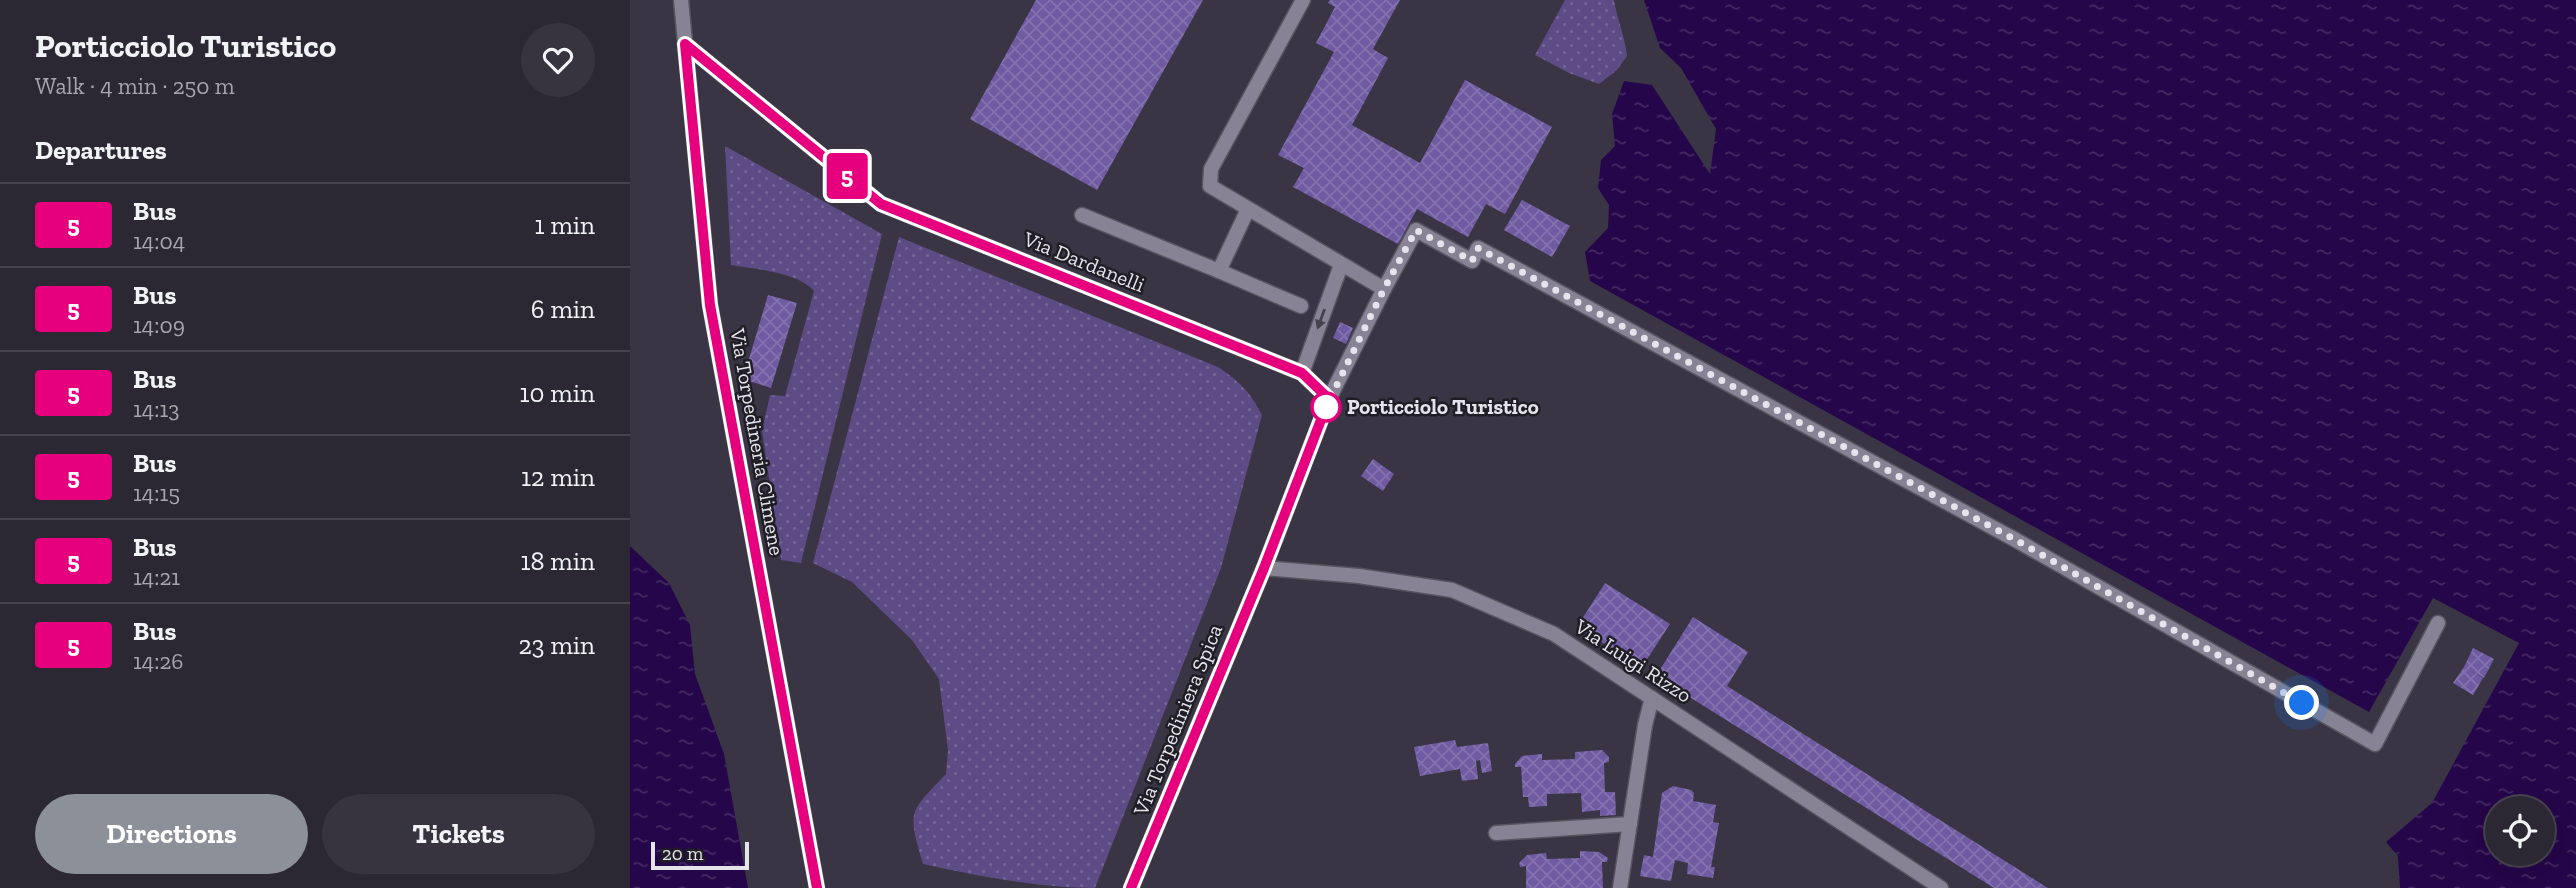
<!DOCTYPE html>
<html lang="en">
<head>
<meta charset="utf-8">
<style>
	:root { --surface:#2b2833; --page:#37343f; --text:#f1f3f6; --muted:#a6a6ac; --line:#47444e; --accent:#8c9099 }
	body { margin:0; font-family:"Zilla Slab",serif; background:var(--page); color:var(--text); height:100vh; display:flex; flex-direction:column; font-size:26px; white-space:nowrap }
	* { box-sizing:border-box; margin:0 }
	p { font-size:23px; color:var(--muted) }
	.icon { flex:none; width:38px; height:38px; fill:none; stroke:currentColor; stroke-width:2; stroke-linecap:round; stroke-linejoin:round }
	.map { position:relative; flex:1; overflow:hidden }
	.panel { display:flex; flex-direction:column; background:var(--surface); width:630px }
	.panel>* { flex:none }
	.badge { padding:0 14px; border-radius:5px; font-size:24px; line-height:46px }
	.controls { position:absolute; left:1855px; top:796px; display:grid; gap:14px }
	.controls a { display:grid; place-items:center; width:70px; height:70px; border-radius:50%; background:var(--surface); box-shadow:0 7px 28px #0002,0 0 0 2px var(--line); font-size:35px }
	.scale { position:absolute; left:21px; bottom:18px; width:98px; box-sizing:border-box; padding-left:7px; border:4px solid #e5e3ec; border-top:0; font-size:19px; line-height:24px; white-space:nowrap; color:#e5e3ec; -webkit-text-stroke:5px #201e25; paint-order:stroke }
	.you { position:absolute; width:35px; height:35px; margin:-18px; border:5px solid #fff; border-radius:50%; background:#1a73e8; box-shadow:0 0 0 10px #1a73e833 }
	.map>.badge { position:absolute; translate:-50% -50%; box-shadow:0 0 0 4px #fff }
	h2 { padding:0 35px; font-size:26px; line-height:63px }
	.round { display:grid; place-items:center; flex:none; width:74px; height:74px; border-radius:37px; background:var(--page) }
	.summary { display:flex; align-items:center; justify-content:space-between; height:119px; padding:0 35px }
	h1 { font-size:33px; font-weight:700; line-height:52px }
	.button { display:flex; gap:14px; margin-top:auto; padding:14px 35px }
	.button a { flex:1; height:80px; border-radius:42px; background:var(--accent); color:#fff; font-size:28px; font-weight:700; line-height:80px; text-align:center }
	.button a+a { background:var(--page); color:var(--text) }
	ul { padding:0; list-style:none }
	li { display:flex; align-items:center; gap:21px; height:84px; padding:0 35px; border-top:2px solid var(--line) }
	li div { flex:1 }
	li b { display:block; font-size:26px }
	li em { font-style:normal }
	li .badge { min-width:77px; font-weight:700; text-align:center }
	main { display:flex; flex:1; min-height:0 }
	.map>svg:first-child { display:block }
	.green { fill:url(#green-dots) }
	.water { fill:url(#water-ripples); fill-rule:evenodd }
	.building { fill:url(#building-cross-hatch) }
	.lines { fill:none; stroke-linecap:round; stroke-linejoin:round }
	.service-casing { stroke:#575460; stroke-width:17 }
	.pedestrian-casing { stroke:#575460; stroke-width:17 }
	.minor-casing { stroke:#575460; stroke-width:17 }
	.service { stroke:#878394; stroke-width:14 }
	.pedestrian { stroke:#878394; stroke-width:14 }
	.minor { stroke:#878394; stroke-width:14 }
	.oneway { fill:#44414c }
	.line-casing { stroke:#fff; stroke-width:16 }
	.line { stroke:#e6007e; stroke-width:10 }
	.walk { stroke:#e5e3ec; stroke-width:7; stroke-dasharray:0 12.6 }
	.stop-dot { fill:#fff; stroke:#e6007e; stroke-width:3.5 }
	.labels { text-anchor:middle; stroke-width:5; stroke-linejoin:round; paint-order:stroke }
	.street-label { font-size:21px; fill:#e5e3ec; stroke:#201e25 }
	.stop-label { font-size:21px; font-weight:bold; fill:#e5e3ec; stroke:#201e25; text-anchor:start }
</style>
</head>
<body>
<main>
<section class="panel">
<div class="summary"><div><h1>Porticciolo Turistico</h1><p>Walk · 4 min · 250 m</p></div><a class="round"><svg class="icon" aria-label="heart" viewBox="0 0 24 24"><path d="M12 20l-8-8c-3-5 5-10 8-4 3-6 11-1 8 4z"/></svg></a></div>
<h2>Departures</h2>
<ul>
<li><span class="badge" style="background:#e6007e;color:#fff">5</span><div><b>Bus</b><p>14:04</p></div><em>1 min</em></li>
<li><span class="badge" style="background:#e6007e;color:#fff">5</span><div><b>Bus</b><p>14:09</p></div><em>6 min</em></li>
<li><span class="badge" style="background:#e6007e;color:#fff">5</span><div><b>Bus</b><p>14:13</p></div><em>10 min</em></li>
<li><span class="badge" style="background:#e6007e;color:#fff">5</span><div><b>Bus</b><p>14:15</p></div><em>12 min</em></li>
<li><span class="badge" style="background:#e6007e;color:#fff">5</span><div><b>Bus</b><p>14:21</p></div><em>18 min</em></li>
<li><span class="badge" style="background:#e6007e;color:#fff">5</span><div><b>Bus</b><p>14:26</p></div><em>23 min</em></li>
</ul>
<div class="button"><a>Directions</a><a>Tickets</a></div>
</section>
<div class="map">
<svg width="1946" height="888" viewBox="0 0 1946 888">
	<defs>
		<pattern id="green-dots" width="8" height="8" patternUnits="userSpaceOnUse" patternTransform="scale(1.75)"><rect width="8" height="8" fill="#5d4b86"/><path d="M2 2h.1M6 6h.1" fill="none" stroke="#746597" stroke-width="1.8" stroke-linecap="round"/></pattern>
		<pattern id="water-ripples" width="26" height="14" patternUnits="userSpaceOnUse" patternTransform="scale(1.75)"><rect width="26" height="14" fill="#25064a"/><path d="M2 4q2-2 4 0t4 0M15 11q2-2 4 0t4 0" fill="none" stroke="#442a64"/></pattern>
		<pattern id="building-cross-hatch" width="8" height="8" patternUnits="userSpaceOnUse" patternTransform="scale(1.75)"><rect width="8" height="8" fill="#705aa2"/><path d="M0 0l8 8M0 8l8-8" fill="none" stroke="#8472af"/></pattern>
	</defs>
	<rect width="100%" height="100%" fill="#393544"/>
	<g class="green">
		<path d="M935 0H984C987 19 995 36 997 56L987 70 969 84 939 73 905 55Z"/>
		<path d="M95 146 252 234 171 563 151 560 132 431 140 395 155 396 184 291C168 272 124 269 101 265Z"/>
		<path d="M269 237 588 367C609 381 621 393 632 415L591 568 465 888C410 888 347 876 293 864 277 810 279 813 316 774L318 750 309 679 282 640 222 582 183 563Z"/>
	</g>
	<g class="water">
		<path d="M1014 0H1946V888H1770L1768 856 1756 842 1802 803 1889 643 1803 598 1739 712 960 281 955 252 978 228 979 205 968 188 971 160 985 146 982 114 994 81 1022 85 1080 174 1086 129 1051 68 1030 48ZM1913 808V854H1867V808Z"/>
		<polygon points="0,546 39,583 60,625 65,674 94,754 118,888 0,888"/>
	</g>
	<g class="building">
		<polygon points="406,0 573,0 467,190 340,119"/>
		<polygon points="700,0 770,0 743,49 758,58 722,125 790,163 835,80 922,127 875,214 856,204 838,237 787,209 768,244 663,187 674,168 648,155 704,52 686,43 705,7 698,3"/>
		<polygon points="892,200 940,226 922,257 874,230"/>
		<polygon points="138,295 167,303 141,388 113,379"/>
		<polygon points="710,322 723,328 716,344 703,338"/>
		<polygon points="743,459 764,474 753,491 731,476"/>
		<polygon points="975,583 1040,624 1012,667 947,627"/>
		<polygon points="1063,617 1118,652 1097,686 1418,888 1364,888 1026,676"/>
		<polygon points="1843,648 1864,659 1854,678 1839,669 1853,678 1843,695 1823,683 1834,667"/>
		<polygon points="825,740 827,747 858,743 862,771 852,773 850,760 846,761 848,779 832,781 830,769 790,776 784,747"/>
		<polygon points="972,750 979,757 979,762 974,763 975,792 985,792 986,815 970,816 970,810 952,812 951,793 917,794 917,806 899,807 898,797 893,797 891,767 885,767 885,764 892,756 912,754 912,760 945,759 945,752"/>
		<polygon points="1043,786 1061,790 1064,793 1063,801 1086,805 1083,822 1089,823 1081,867 1085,867 1083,878 1057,874 1058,863 1045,860 1041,881 1010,876 1014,855 1023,857 1032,793"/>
		<polygon points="950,851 969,852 978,858 977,862 972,862 973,888 896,888 896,866 890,867 889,863 897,855 916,853 917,859 950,858"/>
	</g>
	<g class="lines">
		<defs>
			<g id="service">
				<polyline points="673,0 581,169 580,186 754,289 699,399"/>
				<polyline points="452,215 589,271 618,209"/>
				<polyline points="589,271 671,306"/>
				<polyline points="672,373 711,265"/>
				<polyline points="866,833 1000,824"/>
				<polyline points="990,888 1015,725 1022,698"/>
			</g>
			<polyline id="pedestrian" points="754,289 786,230 842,261 848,248 1384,539 1745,744 1808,623"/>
			<g id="minor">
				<polyline points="51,0 80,305 187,888"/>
				<polyline points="55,44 251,204 672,373 699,399 634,568 501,888"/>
				<polyline points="634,568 729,576 822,590 924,634 1311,888"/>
			</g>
		</defs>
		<use href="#service" class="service-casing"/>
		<use href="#pedestrian" class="pedestrian-casing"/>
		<use href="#minor" class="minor-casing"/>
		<use href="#service" class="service"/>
		<use href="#pedestrian" class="pedestrian"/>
		<use href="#minor" class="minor"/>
	</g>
	<defs><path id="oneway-solid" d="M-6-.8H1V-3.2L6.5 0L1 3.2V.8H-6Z" transform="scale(1.75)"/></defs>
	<use class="oneway" href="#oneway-solid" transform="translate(691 319) rotate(110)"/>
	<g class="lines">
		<defs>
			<polyline id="line" points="187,888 80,305 55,44 251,204 672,373 699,399 634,568 501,888"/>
		</defs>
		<use href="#line" class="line-casing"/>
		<use href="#line" class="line"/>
		<polyline class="walk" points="696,407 754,289 786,230 842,261 848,248 1384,539 1672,703"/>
	</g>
	<circle class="stop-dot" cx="696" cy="407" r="14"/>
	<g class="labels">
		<g class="street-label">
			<text transform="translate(454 262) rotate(22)" y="7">Via Dardanelli</text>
			<text transform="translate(127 442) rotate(80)" y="7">Via Torpedineria Climene</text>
			<text transform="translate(1003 661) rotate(33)" y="7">Via Luigi Rizzo</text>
			<text transform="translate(548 720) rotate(-68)" y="7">Via Torpediniera Spica</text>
		</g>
		<g class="stop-label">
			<text x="717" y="414">Porticciolo Turistico</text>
		</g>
	</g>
</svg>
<div class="controls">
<a><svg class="icon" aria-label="locate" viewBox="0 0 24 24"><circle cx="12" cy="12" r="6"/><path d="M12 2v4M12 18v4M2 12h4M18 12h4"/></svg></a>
</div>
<div class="scale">20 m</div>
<div class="you" style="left:1672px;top:703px"></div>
<b class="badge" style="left:217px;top:176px;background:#e6007e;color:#fff">5</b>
</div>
</main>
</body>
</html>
